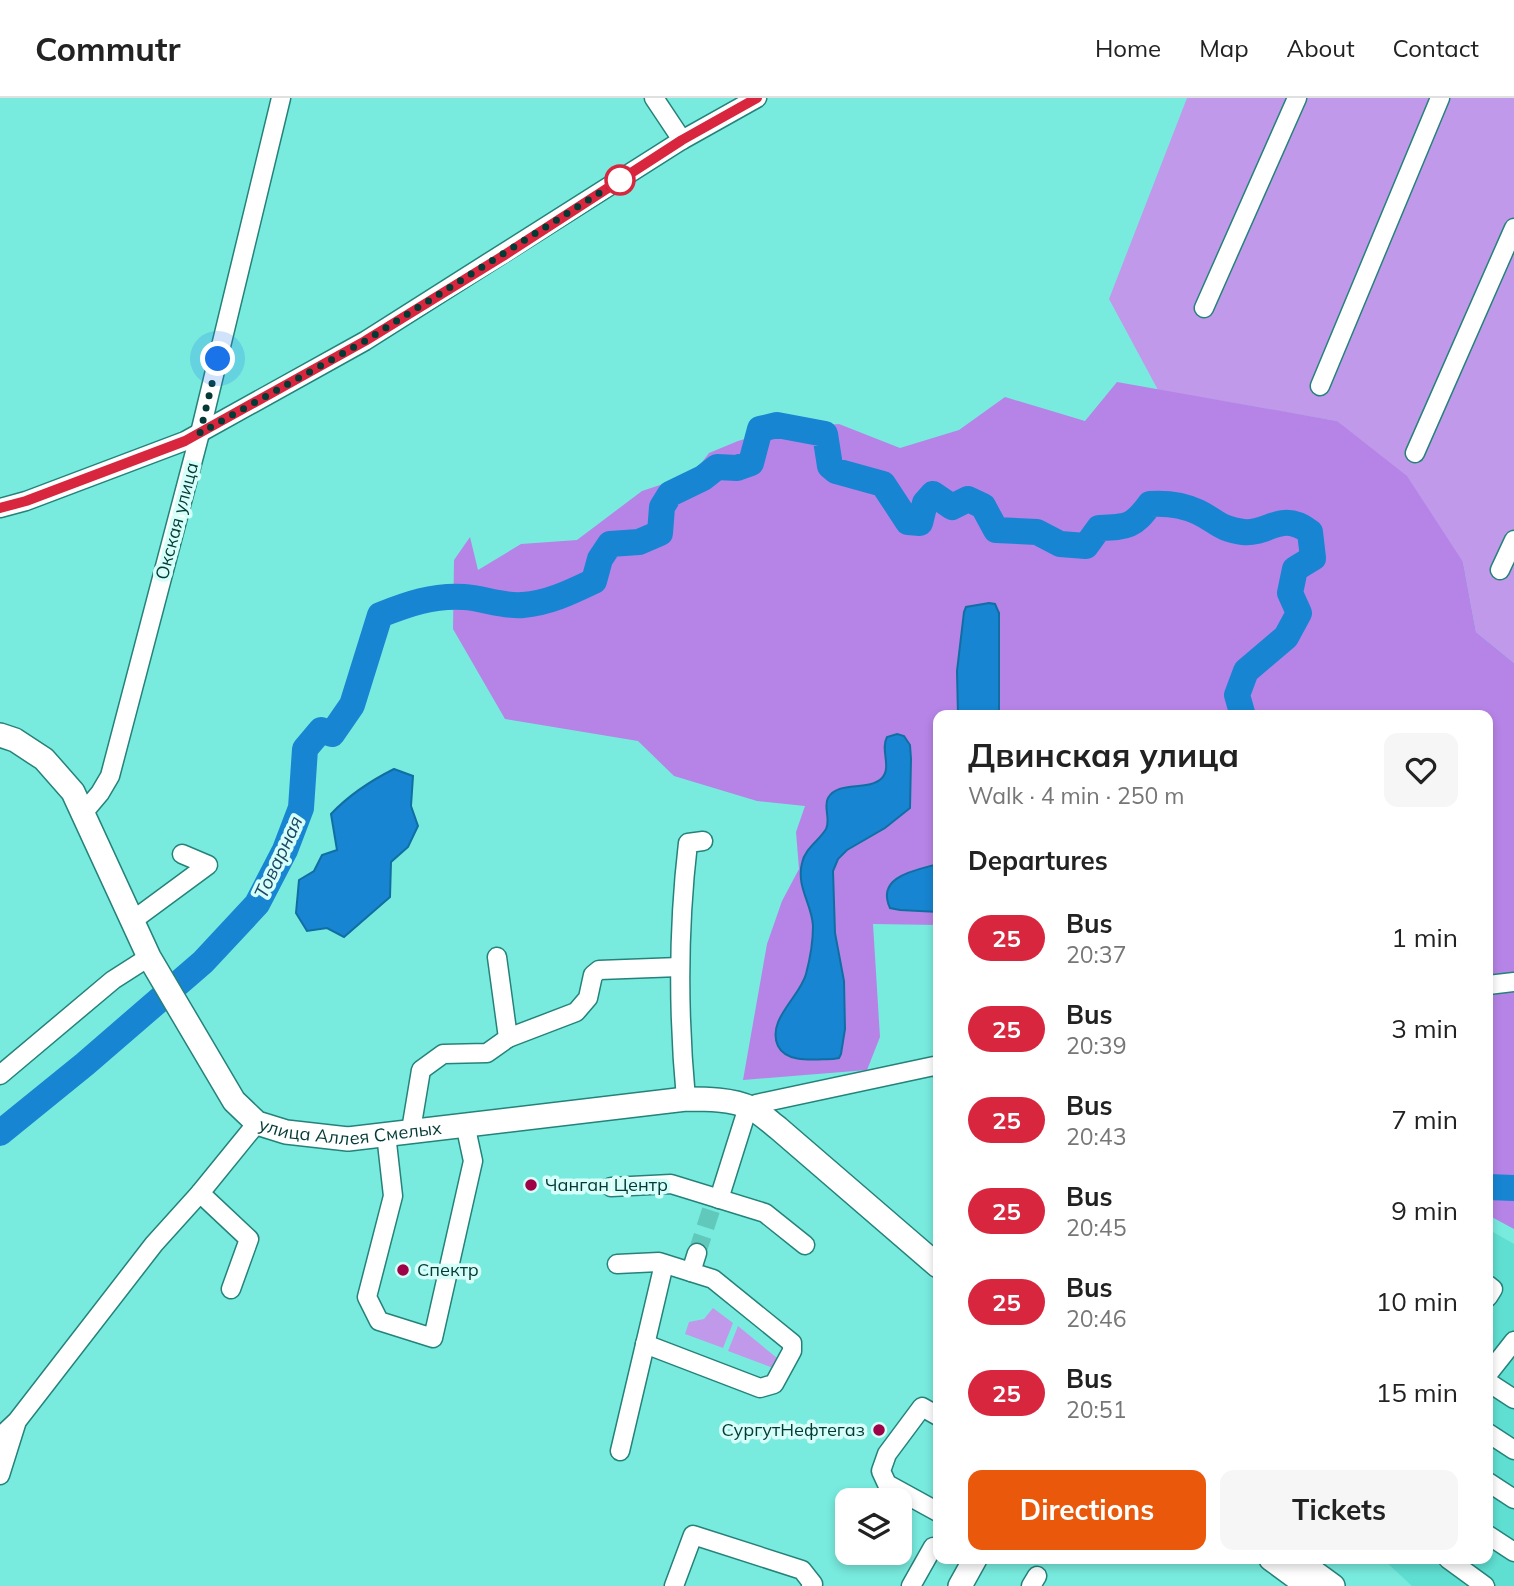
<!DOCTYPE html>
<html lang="en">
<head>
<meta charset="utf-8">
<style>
	:root { --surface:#fff; --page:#f6f6f6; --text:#222; --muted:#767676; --line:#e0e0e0; --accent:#ea580c }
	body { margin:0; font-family:Mulish,sans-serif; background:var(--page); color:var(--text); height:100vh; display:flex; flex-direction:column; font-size:26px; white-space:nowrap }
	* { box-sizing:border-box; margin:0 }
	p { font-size:23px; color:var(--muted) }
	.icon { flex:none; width:38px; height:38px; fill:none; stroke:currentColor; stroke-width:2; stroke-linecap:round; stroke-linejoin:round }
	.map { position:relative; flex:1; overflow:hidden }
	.details { position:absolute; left:933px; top:612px; width:560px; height:854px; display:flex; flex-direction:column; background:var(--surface); border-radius:14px; box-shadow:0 4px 10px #0003 }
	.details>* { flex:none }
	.badge { padding:0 14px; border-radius:23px; font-size:24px; line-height:46px }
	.controls { position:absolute; left:835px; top:1390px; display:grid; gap:14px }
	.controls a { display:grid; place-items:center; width:77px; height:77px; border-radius:14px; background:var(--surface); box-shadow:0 4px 10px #0003; font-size:35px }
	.you { position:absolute; width:35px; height:35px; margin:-18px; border:5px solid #fff; border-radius:50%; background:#1a73e8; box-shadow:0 0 0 10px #1a73e833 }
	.map>.badge { position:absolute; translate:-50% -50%; box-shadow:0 0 0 4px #fff }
	h2 { padding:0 35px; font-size:26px; line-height:63px }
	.round { display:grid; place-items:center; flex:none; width:74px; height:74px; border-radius:14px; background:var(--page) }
	.headline { display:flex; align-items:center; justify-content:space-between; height:119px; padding:0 35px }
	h1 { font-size:33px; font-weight:700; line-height:52px }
	.primary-button { display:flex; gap:14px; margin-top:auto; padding:14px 35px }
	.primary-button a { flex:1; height:80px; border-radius:14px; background:var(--accent); color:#fff; font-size:28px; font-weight:700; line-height:80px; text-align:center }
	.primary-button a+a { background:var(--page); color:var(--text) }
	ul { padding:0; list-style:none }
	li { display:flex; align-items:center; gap:21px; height:91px; padding:0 35px }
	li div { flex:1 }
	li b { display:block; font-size:26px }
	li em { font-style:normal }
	li .badge { min-width:77px; font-weight:700; text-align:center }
	header { display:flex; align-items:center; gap:42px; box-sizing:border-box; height:98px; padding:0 35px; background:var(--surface); border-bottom:2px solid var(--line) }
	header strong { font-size:33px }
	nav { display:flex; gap:38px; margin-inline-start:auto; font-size:24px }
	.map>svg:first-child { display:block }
	.built { fill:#5fdfd2 }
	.green { fill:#c199eb }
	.forest { fill:#b684e6 }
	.water { fill:#1785d2; stroke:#116ea3; stroke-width:2 }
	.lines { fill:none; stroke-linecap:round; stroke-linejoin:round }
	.river { stroke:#1785d2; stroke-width:26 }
	.minor-tunnel { stroke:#61c8bc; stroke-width:18; stroke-dasharray:18 9; stroke-linecap:butt }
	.minor-casing { stroke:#25827a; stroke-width:21 }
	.major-casing { stroke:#25827a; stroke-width:26 }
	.minor { stroke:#fff; stroke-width:18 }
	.major { stroke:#fff; stroke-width:23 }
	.line-casing { stroke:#fff; stroke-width:16 }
	.line { stroke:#d7263d; stroke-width:10 }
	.walk { stroke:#033a35; stroke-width:7; stroke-dasharray:0 12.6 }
	.stop-dot { fill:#fff; stroke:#d7263d; stroke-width:3.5 }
	.poi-dot { fill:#9f0246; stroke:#d6fff9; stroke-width:2.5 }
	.labels { text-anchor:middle; stroke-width:7; stroke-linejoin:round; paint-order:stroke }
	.street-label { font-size:18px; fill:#033a35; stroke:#d6fff9 }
	.poi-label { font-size:18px; fill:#033a35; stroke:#d6fff9; text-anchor:start }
	.water-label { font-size:19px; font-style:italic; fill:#1e4565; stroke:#d6fff9 }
</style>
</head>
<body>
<header>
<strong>Commutr</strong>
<nav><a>Home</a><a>Map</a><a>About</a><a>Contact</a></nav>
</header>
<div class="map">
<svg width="1514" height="1488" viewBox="0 0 1514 1488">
	<rect width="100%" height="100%" fill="#78ebde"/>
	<polygon class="built" points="1488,1131 1514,1146 1514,1488 1412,1488 1383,1461 1488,1461"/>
	<g class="green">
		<polygon points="1187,0 1514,0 1514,565 1476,534 1463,464 1337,323 1158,292 1109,201"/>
		<polygon points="713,1210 733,1225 723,1250 685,1236 689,1224 704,1221"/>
		<polygon points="738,1228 777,1260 773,1270 728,1253"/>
	</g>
	<polygon class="forest" points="1117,284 1337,323 1407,378 1463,464 1476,534 1514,565 1514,1131 1488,1117 1488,618 938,618 938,827 873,826 880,939 867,972 743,982 767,846 782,803 799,771 796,734 805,708 757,703 674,678 638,643 505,621 453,531 454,462 470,439 478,472 521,446 577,442 642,393 693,376 709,355 738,343 778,331 839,326 900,350 959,332 1005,299 1085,323"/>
	<g class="water">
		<polygon points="989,505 995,506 999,515 999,618 958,618 957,573 964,514 966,509"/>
		<path d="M897 636 904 638 910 647 911 661 910 710 885 730 847 752 838 761 833 773 835 835 844 883 845 931 841 956 839 960 833 961C816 961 787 966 778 948 766 922 800 899 806 876 810 861 813 843 813 828 812 806 796 789 802 765 805 750 819 743 826 731 831 721 823 709 828 700 838 682 868 694 882 680 892 669 880 652 887 639Z"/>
		<path d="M394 671 413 678 411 708 418 728 408 749 391 764 390 799 344 839 327 830 307 833 296 815 299 782 314 773 322 757 337 752 331 716C349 697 370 683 394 671Z"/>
		<path d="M938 766V814L900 812 890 810C875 778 917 772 938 766Z"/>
	</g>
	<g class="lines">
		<g class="river">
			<path d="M0 1035 85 966 203 864 257 806 285 752 301 710 305 651 321 632 332 636 352 607 380 517C408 506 433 497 464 499 483 500 503 509 523 507 549 505 571 494 594 483L600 461 610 446 639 444 660 435 662 409 670 396 703 380 717 369 737 370 751 365 760 331 777 327 825 336 830 368 836 373 883 386 908 424 920 425 925 405 933 396 952 409 968 401 983 408 996 432 1037 434 1060 446 1086 448 1099 430C1128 429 1133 429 1150 406 1166 405 1183 407 1198 414 1217 423 1219 431 1243 434 1268 437 1281 412 1310 434L1313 460 1295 471 1290 495 1299 515 1286 539 1246 573 1237 597 1243 618"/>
			<polyline points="1488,1089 1514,1090"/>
		</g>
		<polyline class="minor-tunnel" points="697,1155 712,1109"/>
		<defs>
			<g id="minor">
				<polyline points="654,0 682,42"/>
				<polyline points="1204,210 1297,0"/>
				<polyline points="1320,288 1440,0"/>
				<polyline points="1415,355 1514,130"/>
				<polyline points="0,410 26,403 185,343 365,243 682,42 757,0"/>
				<polyline points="1500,472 1514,442"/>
				<polyline points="84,714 100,695 110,678 200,335 281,0"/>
				<polyline points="132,823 208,767 182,756"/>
				<polyline points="1488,887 1514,884"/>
				<polyline points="508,940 576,914 588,900 593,877 599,872 679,869"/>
				<polyline points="0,977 113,882 149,859"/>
				<path d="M686 1001C678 916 678 830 688 745L703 743"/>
				<polyline points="751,1010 756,1006 934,968 938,970"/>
				<polyline points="411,1032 421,972 443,956 487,955 508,940 497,859"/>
				<polyline points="386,1036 393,1098 367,1199 379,1223 433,1240 473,1063 465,1026"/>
				<polyline points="611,1089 671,1086 765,1115 805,1147"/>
				<polyline points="200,1095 249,1141 231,1191"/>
				<polyline points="719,1101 748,1009"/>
				<polyline points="617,1166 659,1164 713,1181 792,1245 792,1253 774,1286 760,1290 645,1246"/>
				<polyline points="691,1174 697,1155"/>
				<polyline points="1488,1187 1493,1191 1488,1199"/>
				<polyline points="1488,1276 1514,1243"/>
				<polyline points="1488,1284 1514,1301"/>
				<polyline points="938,1318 922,1309 887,1356 881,1373 887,1386 938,1414"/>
				<polyline points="1488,1335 1514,1352"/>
				<polyline points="0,1339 17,1323 154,1146 200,1095 257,1025"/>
				<polyline points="620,1353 664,1166"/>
				<polyline points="0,1377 16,1326"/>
				<polyline points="1488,1384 1514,1401"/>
				<polyline points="1488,1437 1514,1454"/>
				<polyline points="1448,1461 1485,1488"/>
				<polyline points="674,1488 693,1437 802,1472 813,1486 811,1488"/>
				<polyline points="911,1488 933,1449"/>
				<polyline points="1031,1488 1037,1478"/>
			</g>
			<g id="major">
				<path id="s1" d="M0 637 15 642 44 661 73 694 149 859 234 1003 257 1025 286 1034 348 1041 686 1001C706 1001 732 1001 751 1010 761 1015 770 1024 778 1030L938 1168"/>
				<polyline points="1271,1461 1305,1486"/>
				<polyline points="1296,1461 1333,1488"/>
				<polyline points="960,1488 975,1461"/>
			</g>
		</defs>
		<use href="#minor" class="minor-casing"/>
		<use href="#major" class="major-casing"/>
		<use href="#minor" class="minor"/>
		<use href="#major" class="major"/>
	</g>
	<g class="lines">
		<defs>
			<polyline id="line" points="0,410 26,403 185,343 365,243 503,158 682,42 757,0"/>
		</defs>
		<use href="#line" class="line-casing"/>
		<use href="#line" class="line"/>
		<polyline class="walk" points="218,261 200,335 365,243 620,82"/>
	</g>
	<circle class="stop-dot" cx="620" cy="82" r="14"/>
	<g class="poi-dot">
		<circle cx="531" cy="1087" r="7"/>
		<circle cx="403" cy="1172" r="7"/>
		<circle cx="879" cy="1332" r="7"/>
	</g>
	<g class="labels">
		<g class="street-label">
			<text transform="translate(177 423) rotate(-75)" y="6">Окская улица</text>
			<text dy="6" stroke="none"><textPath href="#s1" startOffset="570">улица Аллея Смелых</textPath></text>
		</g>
		<g class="poi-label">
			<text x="545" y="1093">Чанган Центр</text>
			<text x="417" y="1178">Спектр</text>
			<text x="865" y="1338" text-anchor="end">СургутНефтегаз</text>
		</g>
		<g class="water-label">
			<text transform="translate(278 759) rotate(-65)" y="7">Товарная</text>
		</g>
	</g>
</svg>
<div class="controls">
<a><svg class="icon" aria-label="layers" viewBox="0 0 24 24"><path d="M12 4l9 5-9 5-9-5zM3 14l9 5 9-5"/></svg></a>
</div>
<div class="you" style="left:218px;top:261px"></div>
<section class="details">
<div class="headline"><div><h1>Двинская улица</h1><p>Walk · 4 min · 250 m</p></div><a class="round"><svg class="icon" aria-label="heart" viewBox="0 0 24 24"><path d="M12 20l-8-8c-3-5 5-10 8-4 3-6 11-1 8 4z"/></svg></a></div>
<h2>Departures</h2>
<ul>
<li><span class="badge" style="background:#d7263d;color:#fff">25</span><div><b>Bus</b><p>20:37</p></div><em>1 min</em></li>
<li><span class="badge" style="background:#d7263d;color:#fff">25</span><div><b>Bus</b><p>20:39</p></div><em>3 min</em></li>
<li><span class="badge" style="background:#d7263d;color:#fff">25</span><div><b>Bus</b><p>20:43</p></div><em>7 min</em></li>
<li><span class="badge" style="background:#d7263d;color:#fff">25</span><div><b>Bus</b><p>20:45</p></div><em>9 min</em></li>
<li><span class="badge" style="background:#d7263d;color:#fff">25</span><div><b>Bus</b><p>20:46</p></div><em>10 min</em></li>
<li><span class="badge" style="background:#d7263d;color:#fff">25</span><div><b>Bus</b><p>20:51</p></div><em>15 min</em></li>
</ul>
<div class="primary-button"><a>Directions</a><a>Tickets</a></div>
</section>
</div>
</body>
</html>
